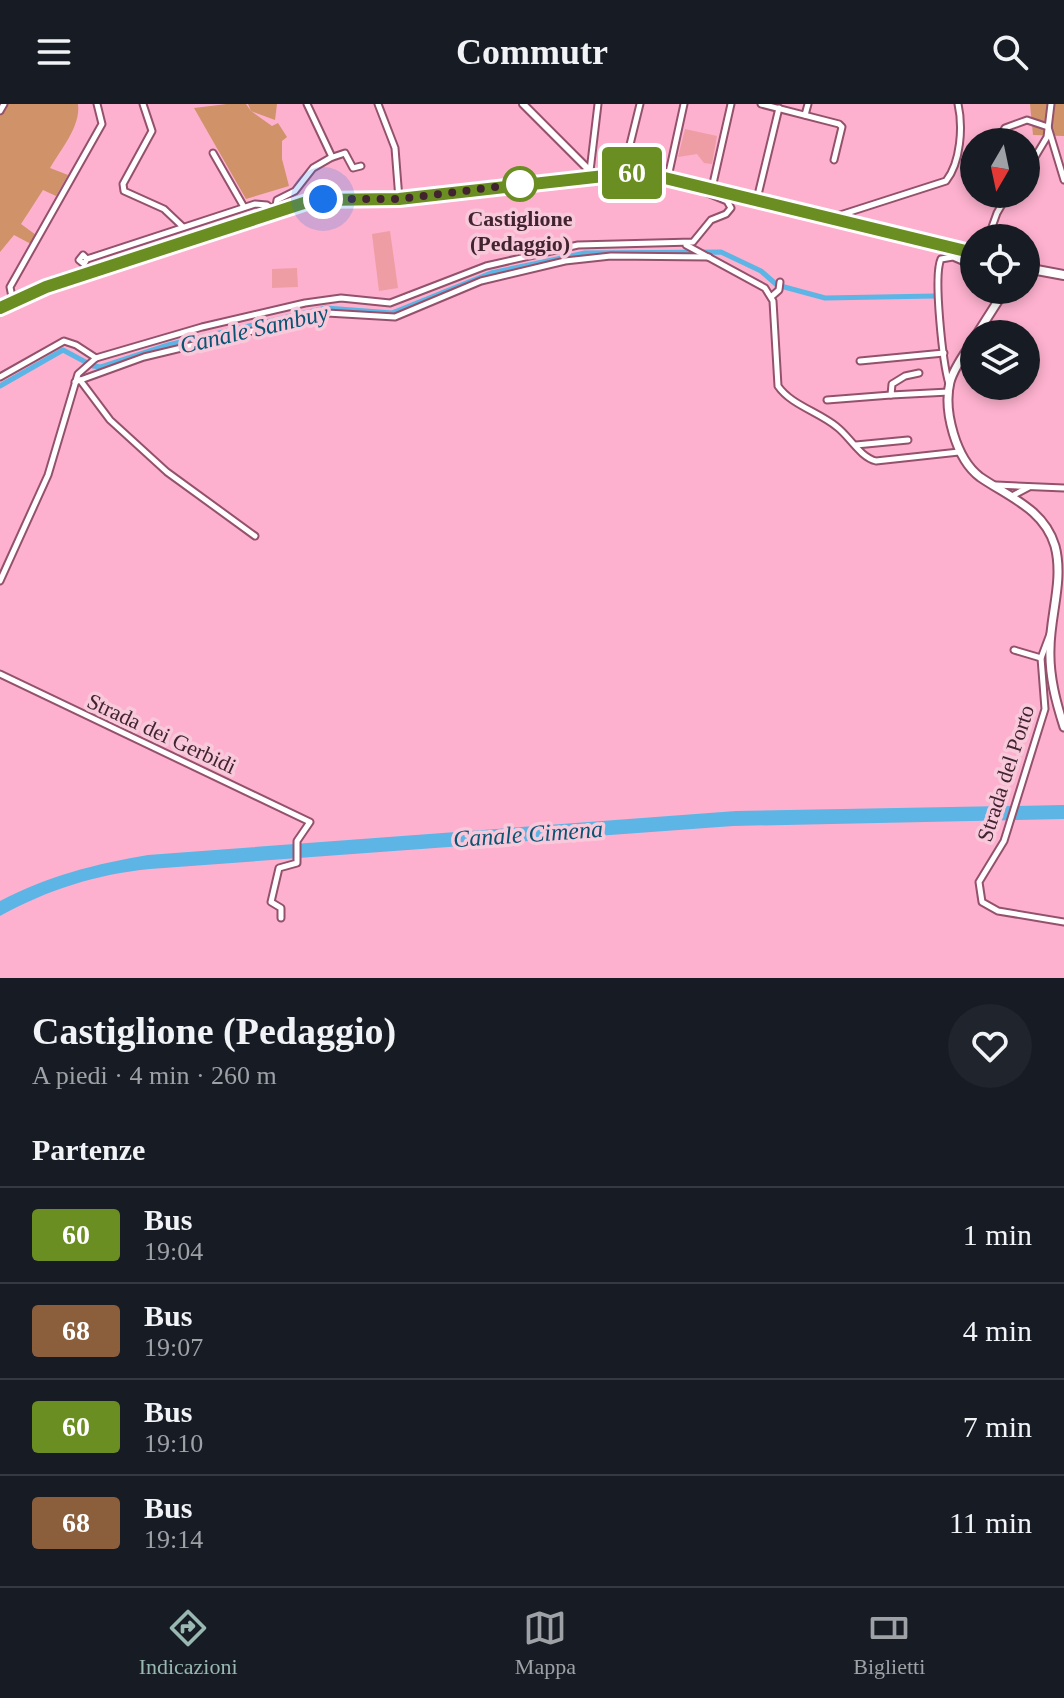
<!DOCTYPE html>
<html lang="it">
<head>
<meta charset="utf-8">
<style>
	:root { --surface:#171b24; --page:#20242c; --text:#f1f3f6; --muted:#9ea1a6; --line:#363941; --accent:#99b8b2 }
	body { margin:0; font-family:"Times New Roman",serif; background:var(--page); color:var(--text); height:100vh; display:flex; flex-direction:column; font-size:30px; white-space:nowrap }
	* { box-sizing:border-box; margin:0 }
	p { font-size:26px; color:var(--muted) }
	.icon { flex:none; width:44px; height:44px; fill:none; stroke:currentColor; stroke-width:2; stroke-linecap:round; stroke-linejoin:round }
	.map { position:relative; height:874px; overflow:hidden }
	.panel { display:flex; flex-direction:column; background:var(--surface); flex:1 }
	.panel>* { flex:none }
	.badge { padding:0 16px; border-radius:6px; font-size:28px; line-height:52px }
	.needle { width:52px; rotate:189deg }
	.fabs { position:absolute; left:960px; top:24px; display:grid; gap:16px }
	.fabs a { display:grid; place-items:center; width:80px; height:80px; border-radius:50%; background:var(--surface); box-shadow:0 4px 12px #0003; font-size:40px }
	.you { position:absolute; width:40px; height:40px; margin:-20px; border:6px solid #fff; border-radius:50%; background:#1a73e8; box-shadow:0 0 0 12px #1a73e833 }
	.map>.badge { position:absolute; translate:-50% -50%; box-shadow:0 0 0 4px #fff }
	h2 { padding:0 32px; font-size:30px; line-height:72px }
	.round { display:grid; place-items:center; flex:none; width:84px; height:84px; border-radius:42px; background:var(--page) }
	.overview { display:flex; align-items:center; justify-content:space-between; height:136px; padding:0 32px }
	h1 { font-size:38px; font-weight:600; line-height:60px }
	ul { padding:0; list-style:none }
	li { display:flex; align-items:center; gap:24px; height:96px; padding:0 32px; border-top:2px solid var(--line) }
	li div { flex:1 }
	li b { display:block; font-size:30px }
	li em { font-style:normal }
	li .badge { min-width:88px; font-weight:700; text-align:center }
	header { display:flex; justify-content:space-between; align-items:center; height:104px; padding:0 32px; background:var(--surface); font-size:36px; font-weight:600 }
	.menu { display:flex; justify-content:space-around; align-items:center; height:112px; border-top:2px solid var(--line); background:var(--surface); font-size:22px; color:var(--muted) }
	.menu a { display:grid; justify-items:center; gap:4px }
	.menu .current { color:var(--accent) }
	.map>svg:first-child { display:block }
	.green { fill:#cf9269 }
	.water { fill:#5cb5e5 }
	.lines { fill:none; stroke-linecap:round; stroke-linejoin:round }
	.canal { stroke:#5cb5e5; stroke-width:5 }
	.building { fill:#ed9da3 }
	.minor-casing { stroke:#94516c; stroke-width:9 }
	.tertiary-casing { stroke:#94516c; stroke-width:10 }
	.secondary-casing { stroke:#94516c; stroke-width:11 }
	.primary-casing { stroke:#94516c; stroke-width:12 }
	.minor { stroke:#fff; stroke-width:5 }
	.tertiary { stroke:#fff; stroke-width:6 }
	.secondary { stroke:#fff; stroke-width:7 }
	.primary { stroke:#fff; stroke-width:8 }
	.line-casing { stroke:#fff; stroke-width:18 }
	.line { stroke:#6b8e23; stroke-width:12 }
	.walk { stroke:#41242f; stroke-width:8; stroke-dasharray:0 14.4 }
	.stop-dot { fill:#fff; stroke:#6b8e23; stroke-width:4 }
	.labels { text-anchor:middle; stroke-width:7; stroke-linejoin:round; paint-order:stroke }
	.stop-label { font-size:22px; font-weight:bold; fill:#41242f; stroke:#f8c9da }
	.street-label { font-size:22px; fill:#41242f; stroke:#f8c9da }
	.water-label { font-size:24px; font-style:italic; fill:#0a5373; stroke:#f8c9da }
</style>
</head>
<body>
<header><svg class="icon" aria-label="menu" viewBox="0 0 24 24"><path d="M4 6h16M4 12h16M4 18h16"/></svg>Commutr<svg class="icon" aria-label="search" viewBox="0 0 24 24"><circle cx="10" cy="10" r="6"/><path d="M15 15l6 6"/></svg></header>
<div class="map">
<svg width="1064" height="874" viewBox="0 0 1064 874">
	<rect width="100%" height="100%" fill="#fdb1ce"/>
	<g class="green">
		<path d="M8 0H78C81 22 61 45 50 64L68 71 56 92 43 86 21 120 36 131 31 140 14 131 0 148V12Z"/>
		<polygon points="227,0 246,0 251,7 248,0 277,0 275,16 251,7 272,22 278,19 287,33 282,37 282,55 289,82 246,95 194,4"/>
		<polygon points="1030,0 1064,0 1064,32 1033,31"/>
	</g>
	<path class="water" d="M1064 701V715L733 722 150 765C97 770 47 786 0 812V797C48 772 95 760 148 751L736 707Z"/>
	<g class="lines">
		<polyline class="canal" points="0,282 63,246 93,262 101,263 168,241 326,204 392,209 491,169 585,149 721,148 761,167 777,181 825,194 935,192"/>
	</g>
	<g class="building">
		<polygon points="685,25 717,32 712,60 704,59 697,50 678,53"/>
		<polygon points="390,127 398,184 379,187 372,130"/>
		<polygon points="297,164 298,183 272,184 272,165"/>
	</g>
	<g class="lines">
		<defs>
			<g id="minor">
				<polyline points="143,0 152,27 123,80 124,87 164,105 183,123"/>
				<polyline points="378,0 395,44 399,95"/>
				<polyline points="761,0 839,20 842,23 834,56"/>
				<polyline points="0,7 4,0"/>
				<polyline points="805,11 808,0"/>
				<polyline points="997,38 1005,24 1027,16 1048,23 1064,76"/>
				<polyline points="213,49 244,103"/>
				<polyline points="333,53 345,49 353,64 361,62"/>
				<polyline points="590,67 598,0"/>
				<polyline points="1026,68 1047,33 1051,0"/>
				<polyline points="623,69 640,0"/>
				<polyline points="668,73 684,0"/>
				<polyline points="712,84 731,0"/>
				<polyline points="757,95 779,4"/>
				<path d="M834 113 946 77C961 58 963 22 958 0"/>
				<polyline points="988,134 997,109 1008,90"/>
				<path d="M686 141 765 184 773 197 778 282C791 301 819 308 837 323 850 333 860 353 876 357L959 348"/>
				<polyline points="87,155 83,151 79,156 84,160 87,155 255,100 267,101 275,107 277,96 295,87 313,64 332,53 307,0"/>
				<polyline points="771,193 779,186 780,178"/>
				<polyline points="13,198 10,183 102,20 97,0"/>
				<polyline points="860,257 944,249"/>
				<polyline points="919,269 905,272 892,280 891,291 949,288"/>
				<polyline points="0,273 64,237 76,241 96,254"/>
				<polyline points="80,276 110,316 167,368 255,432"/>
				<polyline points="75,278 144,253 327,209 395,213 481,177 565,157 611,152 709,153"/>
				<path d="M949 280C943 260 933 172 941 155L953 153 974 162"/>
				<polyline points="827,296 891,291"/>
				<polyline points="856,341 908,336"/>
				<polyline points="996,381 1064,384"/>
				<polyline points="1012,392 1029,383"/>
				<polyline points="0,477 48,371 78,270 96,254 202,223 305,199 341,194 390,199 486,162 578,141 693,138 711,116 726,110 731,104 727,97 703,87"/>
				<polyline points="1050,530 1041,554 1045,605 1004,737 979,778 982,798 998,807 1064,818"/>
				<polyline points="1014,546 1041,554"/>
				<polyline points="0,570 310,718 297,737 297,759 279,764 271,798 281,804 281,814"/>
			</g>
			<polyline id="tertiary" points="523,0 595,72"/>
			<g id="secondary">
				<polyline points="977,230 1005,186"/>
				<path d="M974 235C966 248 954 263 950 278 943 307 956 355 980 373 1009 393 1044 405 1055 442 1064 476 1050 511 1050 545 1049 572 1056 598 1064 623"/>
			</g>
			<g id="primary">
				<polyline points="1026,164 1064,171"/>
				<polyline points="0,204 46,183 313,96 399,95 640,68 974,149"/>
			</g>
		</defs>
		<use href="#minor" class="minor-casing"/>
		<use href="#tertiary" class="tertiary-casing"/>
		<use href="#secondary" class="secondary-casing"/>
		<use href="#primary" class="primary-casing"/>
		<use href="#minor" class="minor"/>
		<use href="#tertiary" class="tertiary"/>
		<use href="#secondary" class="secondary"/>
		<use href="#primary" class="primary"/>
	</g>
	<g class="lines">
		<defs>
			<polyline id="line" points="0,204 46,183 313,96 399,95 640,68 974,149"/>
		</defs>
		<use href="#line" class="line-casing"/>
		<use href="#line" class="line"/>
		<polyline class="walk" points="323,95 399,95 520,80"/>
	</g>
	<circle class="stop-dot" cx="520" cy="80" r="16"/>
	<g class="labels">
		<g class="stop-label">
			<text x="520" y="122">Castiglione<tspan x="520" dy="25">(Pedaggio)</tspan></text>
		</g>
		<g class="street-label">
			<text transform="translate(162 629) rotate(25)" y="8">Strada dei Gerbidi</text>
			<text transform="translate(1005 669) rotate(-72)" y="8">Strada del Porto</text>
		</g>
		<g class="water-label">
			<text transform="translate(254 225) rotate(-13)" y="8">Canale Sambuy</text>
			<text transform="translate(528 730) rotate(-4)" y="8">Canale Cimena</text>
		</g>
	</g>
</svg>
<div class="fabs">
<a><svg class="needle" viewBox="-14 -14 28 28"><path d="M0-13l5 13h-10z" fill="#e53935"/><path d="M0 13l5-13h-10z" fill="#9ea1a6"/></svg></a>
<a><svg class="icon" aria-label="locate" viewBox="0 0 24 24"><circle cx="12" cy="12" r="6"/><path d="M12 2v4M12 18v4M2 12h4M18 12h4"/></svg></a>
<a><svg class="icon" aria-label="layers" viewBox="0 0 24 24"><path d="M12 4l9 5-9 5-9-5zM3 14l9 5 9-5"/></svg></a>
</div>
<div class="you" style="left:323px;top:95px"></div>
<b class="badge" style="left:632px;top:69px;background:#6b8e23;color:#fff">60</b>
</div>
<section class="panel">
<div class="overview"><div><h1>Castiglione (Pedaggio)</h1><p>A piedi · 4 min · 260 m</p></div><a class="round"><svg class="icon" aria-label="heart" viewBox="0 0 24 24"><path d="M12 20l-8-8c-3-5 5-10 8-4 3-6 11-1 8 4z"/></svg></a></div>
<h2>Partenze</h2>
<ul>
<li><span class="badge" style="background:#6b8e23;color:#fff">60</span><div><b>Bus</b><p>19:04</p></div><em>1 min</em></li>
<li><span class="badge" style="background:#8b5e3c;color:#fff">68</span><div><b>Bus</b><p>19:07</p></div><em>4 min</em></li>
<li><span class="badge" style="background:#6b8e23;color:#fff">60</span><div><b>Bus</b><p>19:10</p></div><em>7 min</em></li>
<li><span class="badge" style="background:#8b5e3c;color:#fff">68</span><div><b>Bus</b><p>19:14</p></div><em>11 min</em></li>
</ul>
</section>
<nav class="menu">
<a class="current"><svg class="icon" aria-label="directions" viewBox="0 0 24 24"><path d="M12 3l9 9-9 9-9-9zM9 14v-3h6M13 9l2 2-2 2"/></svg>Indicazioni</a>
<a><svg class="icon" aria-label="map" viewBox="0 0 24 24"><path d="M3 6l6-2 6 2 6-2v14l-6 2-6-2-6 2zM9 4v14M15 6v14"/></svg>Mappa</a>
<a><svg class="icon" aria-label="tickets" viewBox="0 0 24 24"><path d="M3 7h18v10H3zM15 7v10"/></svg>Biglietti</a>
</nav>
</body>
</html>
